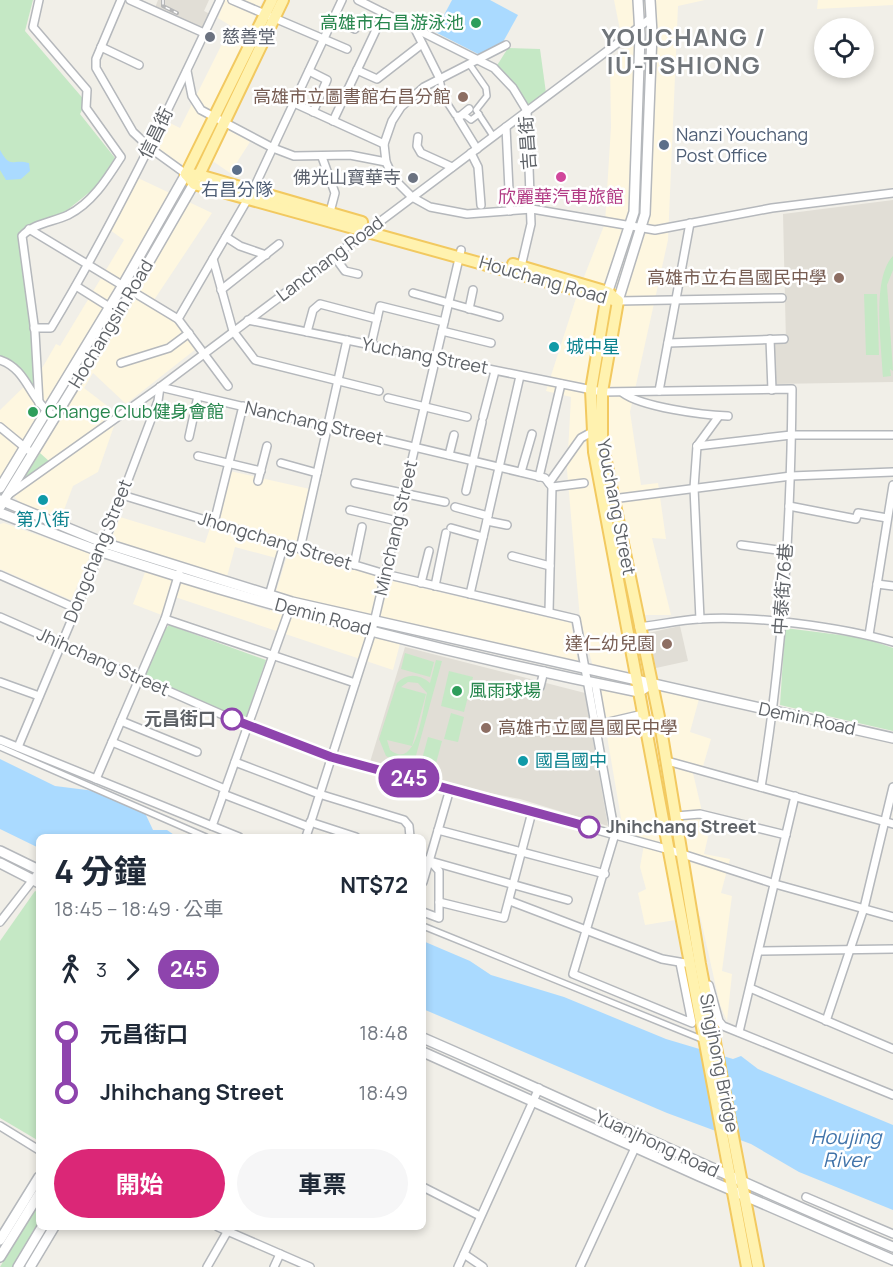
<!DOCTYPE html>
<html lang="zh-TW">
<head>
<meta charset="utf-8">
<style>
	:root { --surface:#fff; --page:#f6f6f7; --text:#1f2937; --muted:#747a83; --accent:#db2777 }
	body { margin:0; font-family:Manrope,"Noto Sans TC",sans-serif; background:var(--page); color:var(--text); height:100vh; display:flex; flex-direction:column; font-size:22px; white-space:nowrap }
	* { box-sizing:border-box; margin:0 }
	p { font-size:20px; color:var(--muted) }
	.icon { flex:none; width:33px; height:33px; fill:none; stroke:currentColor; stroke-width:2; stroke-linecap:round; stroke-linejoin:round }
	.map { position:relative; flex:1; overflow:hidden }
	.side { position:absolute; left:36px; top:834px; width:390px; height:396px; display:flex; flex-direction:column; background:var(--surface); border-radius:9px; box-shadow:0 3px 9px #0003 }
	.side>* { flex:none }
	.badge { padding:0 12px; border-radius:20px; font-size:21px; line-height:39px }
	.controls { position:absolute; left:814px; top:18px; display:grid; gap:12px }
	.controls a { display:grid; place-items:center; width:60px; height:60px; border-radius:50%; background:var(--surface); box-shadow:0 3px 9px #0003; font-size:30px }
	.map>.badge { position:absolute; translate:-50% -50%; box-shadow:0 0 0 3px #fff }
	.legs { display:flex; align-items:center; gap:9px; height:66px; padding:0 18px; font-size:20px }
	.legs p { margin-inline-start:auto }
	.summary { display:flex; align-items:center; justify-content:space-between; height:102px; padding:0 18px }
	h1 { font-size:33px; font-weight:700; line-height:45px }
	.cta { display:flex; gap:12px; margin-top:auto; padding:12px 18px }
	.cta a { flex:1; height:69px; border-radius:36px; background:var(--accent); color:#fff; font-size:24px; font-weight:700; line-height:69px; text-align:center }
	.cta a+a { background:var(--page); color:var(--text) }
	ul { padding:0 18px; list-style:none }
	li { display:flex; align-items:center; gap:21px; height:60px; font-size:22px }
	li i { display:grid; place-items:center; width:9px; height:100%; margin:0 8px; background:currentColor }
	li i::after { content:''; width:15px; height:15px; margin:-8px; border:4px solid; border-radius:50%; background:var(--surface) }
	li p { margin-inline-start:auto }
	li:first-child i { background:linear-gradient(#0000 50%,currentColor 0) }
	li:last-child i { background:linear-gradient(currentColor 50%,#0000 0) }
	.map>svg:first-child { display:block }
	.commercial { fill:#fef7e0 }
	.education { fill:#e1ded6 }
	.green { fill:#c5e8c5; fill-rule:evenodd }
	.water { fill:#aadaff }
	.lines { fill:none; stroke-linecap:round; stroke-linejoin:round }
	.pedestrian-casing { stroke:#b5b8bc; stroke-width:8 }
	.minor-casing { stroke:#b5b8bc; stroke-width:10 }
	.tertiary-casing { stroke:#b5b8bc; stroke-width:12 }
	.primary-casing { stroke:#f2c960; stroke-width:14 }
	.pedestrian { stroke:#fff; stroke-width:5 }
	.minor { stroke:#fff; stroke-width:7 }
	.tertiary { stroke:#fff; stroke-width:9 }
	.primary { stroke:#fff2af; stroke-width:10 }
	.rail-casing { stroke:#b6b7b8; stroke-width:4 }
	.rail { stroke:#fff; stroke-width:1.5; stroke-dasharray:4.5; stroke-linecap:butt }
	.line-1-casing { stroke:#fff; stroke-width:14 }
	.line-1 { stroke:#8e44ad; stroke-width:9 }
	.leisure-dot { fill:#2e9e5b; stroke:#fff; stroke-width:2 }
	.worship-dot { fill:#6b7280; stroke:#fff; stroke-width:2 }
	.education-dot { fill:#8d6e63; stroke:#fff; stroke-width:2 }
	.service-dot { fill:#5c6f8a; stroke:#fff; stroke-width:2 }
	.hotel-dot { fill:#d1479c; stroke:#fff; stroke-width:2 }
	.culture-dot { fill:#0f9aa8; stroke:#fff; stroke-width:2 }
	.stop-1-dot { fill:#fff; stroke:#8e44ad; stroke-width:3 }
	.labels { text-anchor:middle; stroke-width:5; stroke-linejoin:round; paint-order:stroke }
	.leisure-label { font-size:18px; fill:#27864d; stroke:#fff; text-anchor:start }
	.worship-label { font-size:18px; fill:#5b616d; stroke:#fff; text-anchor:start }
	.education-label { font-size:18px; fill:#785e54; stroke:#fff; text-anchor:end }
	.street-label { font-size:18px; fill:#5f6368; stroke:#fff }
	.service-label { font-size:18px; fill:#4e5e75; stroke:#fff; text-anchor:start }
	.hotel-label { font-size:18px; fill:#b23c85; stroke:#fff }
	.culture-label { font-size:18px; fill:#0d838f; stroke:#fff; text-anchor:start }
	.stop-label { font-size:18px; font-weight:bold; fill:#5f6368; stroke:#fff; text-anchor:end }
	.water-label { font-size:20px; font-style:italic; fill:#4174aa; stroke:#fff }
	.district-label { font-size:24px; font-weight:bold; letter-spacing:1.5px; fill:#70757a; stroke:#fff }
</style>
</head>
<body>
<div class="map">
<svg width="893" height="1267" viewBox="0 0 893 1267">
	<rect width="100%" height="100%" fill="#f1efe8"/>
	<g class="commercial">
		<polygon points="225,0 263,0 207,118 250,142 230,173 204,155 192,172 157,147 168,122 180,128 231,26 218,18"/>
		<polygon points="614,0 705,0 678,6 668,240 630,412 641,485 658,483 666,539 652,538 671,615 642,615 659,688 699,699 690,732 711,739 701,773 693,773 708,837 704,854 730,859 721,893 732,896 722,971 732,974 727,1021 720,1005 700,916 645,925 638,893 646,889 640,867 645,839 623,830 599,689 580,619 567,470 571,397 546,391 577,295 605,223 611,127 610,62 624,50"/>
		<polygon points="818,0 893,0 893,5 817,9"/>
		<polygon points="138,178 212,213 150,306 175,322 196,349 126,404 93,373 84,388 114,411 114,426 98,472 73,486 61,518 26,509 0,482 0,410 41,370 56,344 60,346 124,240 110,230"/>
		<polygon points="230,471 310,489 299,546 281,541 276,558 235,547 222,595 270,611 289,549 388,580 571,623 578,662 405,625 393,670 175,597 170,610 172,619 133,604 152,554 118,543 112,537 120,517 205,543 211,525 217,527"/>
		<polygon points="4,523 91,554 71,600 0,569 0,524"/>
	</g>
	<g class="education">
		<polygon points="158,0 209,0 204,11 210,14 203,29 155,8"/>
		<polygon points="893,200 893,382 774,384 773,344 786,342 783,214"/>
		<polygon points="680,626 688,661 656,668 648,633"/>
		<polygon points="405,647 585,693 608,826 520,799 449,785 370,762"/>
	</g>
	<g class="green">
		<polygon points="0,0 33,0 25,31 86,102 80,114 115,158 96,187 66,211 22,232 32,330 34,398 17,374 0,362"/>
		<polygon points="508,48 540,49 546,93 528,107 496,67"/>
		<path d="M893 256V270L887 285 893 371 890 369 891 376 883 377C882 346 871 279 893 256Z"/>
		<polygon points="864,294 877,294 879,355 866,355"/>
		<polygon points="40,453 50,462 20,484"/>
		<polygon points="169,625 266,660 245,720 144,678 163,632"/>
		<polygon points="785,628 864,638 893,648 893,731 780,705"/>
		<polygon points="405,653 434,662 430,677 401,669"/>
		<path d="M436 660 442 661 412 770 407 769 410 760 398 762 386 756 379 739 397 683C407 673 419 674 430 683ZM408 682 418 683 427 693C422 711 417 771 390 750L387 740 412 746 426 694 401 687Z"/>
		<polygon points="449,671 473,677 464,712 441,706"/>
		<polygon points="451,713 464,717 458,742 444,739"/>
		<polygon points="428,737 442,741 435,767 421,763"/>
		<polygon points="35,891 39,893 39,1141 0,1118 0,941"/>
		<polygon points="39,1201 39,1227 15,1267 0,1267"/>
	</g>
	<g class="water">
		<polygon points="452,0 490,0 518,15 503,42 480,55 435,32"/>
		<path d="M0 150C11 170 12 158 29 163L30 171 21 179 6 180 0 170Z"/>
		<polygon points="0,759 55,786 95,791 127,803 145,813 153,830 167,830 177,837 39,837 39,848 0,829"/>
		<polygon points="423,941 470,961 491,975 564,997 666,1039 733,1059 741,1056 758,1069 893,1125 893,1210 799,1172 751,1144 667,1113 423,1009"/>
	</g>
	<g class="lines">
		<defs>
			<g id="pedestrian">
				<polyline points="470,65 486,88 487,96 476,110 493,136"/>
				<polyline points="440,79 444,98 455,115 466,116 471,120 479,114"/>
				<polyline points="0,747 206,837"/>
				<polyline points="423,926 704,1040"/>
			</g>
			<g id="minor">
				<polyline points="121,0 96,59 96,68 133,132 150,148 186,174"/>
				<polyline points="130,0 204,33"/>
				<polyline points="232,0 347,49"/>
				<polyline points="358,0 494,68 513,88 527,111 531,224 520,271"/>
				<polyline points="334,18 355,29"/>
				<polyline points="414,27 440,79"/>
				<polyline points="506,45 424,87 401,107 392,121 384,144 386,162 394,179 412,197 430,207 467,214 532,209 655,230 772,208 893,193"/>
				<polyline points="101,47 139,65"/>
				<polyline points="357,70 377,79 422,44"/>
				<polyline points="187,71 192,96 201,110 273,148 294,156 350,155 386,162"/>
				<polyline points="309,71 327,80 313,112"/>
				<polyline points="294,103 384,144"/>
				<polyline points="469,109 458,118 477,149"/>
				<polyline points="333,121 384,13"/>
				<polyline points="506,127 510,211"/>
				<polyline points="418,137 417,146 421,153 452,167"/>
				<polyline points="471,153 478,167 481,205"/>
				<polyline points="322,157 335,193 330,212"/>
				<polyline points="29,229 178,319 228,386"/>
				<polyline points="226,237 240,246 266,255"/>
				<polyline points="334,256 345,271 358,274"/>
				<polyline points="213,259 233,331 255,360 379,391"/>
				<polyline points="76,286 119,313"/>
				<polyline points="221,290 279,244"/>
				<polyline points="413,293 499,317"/>
				<polyline points="618,301 782,298"/>
				<polyline points="469,309 473,290"/>
				<polyline points="178,319 253,190 342,0"/>
				<path d="M248 320 602 392 792 389C791 522 783 656 761 787"/>
				<path d="M34 328H51C114 223 168 111 220 0"/>
				<polyline points="442,331 491,343"/>
				<polyline points="307,332 313,310 320,304 377,319"/>
				<polyline points="770,339 772,390"/>
				<polyline points="668,343 784,339"/>
				<polyline points="371,345 380,306 444,322"/>
				<path d="M0 360C27 369 29 398 50 413"/>
				<polyline points="121,363 169,348 189,333"/>
				<polyline points="160,387 545,478 552,487 549,612"/>
				<polyline points="659,391 690,223"/>
				<path d="M623 393C642 407 702 415 728 416"/>
				<polyline points="388,398 467,417"/>
				<path d="M39 403 35 332 22 236C34 223 53 222 68 215 92 203 107 179 121 157L86 108 87 90 33 27 39 0"/>
				<polyline points="483,417 495,371"/>
				<polyline points="0,427 28,450"/>
				<polyline points="189,437 198,396"/>
				<polyline points="697,446 791,435 893,435"/>
				<polyline points="697,446 694,488 700,619"/>
				<polyline points="697,446 719,416"/>
				<polyline points="449,455 454,435"/>
				<polyline points="198,456 261,471"/>
				<polyline points="281,463 317,473"/>
				<polyline points="521,472 532,434"/>
				<polyline points="539,477 561,384"/>
				<polyline points="258,481 267,446"/>
				<polyline points="355,483 445,502"/>
				<polyline points="549,483 581,438 592,432"/>
				<polyline points="552,487 584,483"/>
				<polyline points="466,491 482,422"/>
				<polyline points="8,495 160,387 651,18"/>
				<polyline points="122,495 385,574 576,619 615,834 573,974 692,1023 680,963"/>
				<polyline points="612,499 791,476 893,472"/>
				<polyline points="789,506 856,519 858,513 887,518"/>
				<polyline points="455,507 488,516"/>
				<polyline points="350,510 397,521"/>
				<polyline points="487,521 507,525"/>
				<polyline points="214,523 243,406"/>
				<polyline points="451,528 483,537"/>
				<polyline points="741,545 785,551"/>
				<polyline points="300,549 347,340"/>
				<polyline points="512,556 550,566"/>
				<polyline points="354,565 362,527"/>
				<polyline points="0,575 75,608"/>
				<polyline points="421,583 429,551"/>
				<polyline points="877,584 893,586"/>
				<polyline points="435,586 446,533"/>
				<polyline points="470,594 520,376"/>
				<polyline points="268,599 284,544"/>
				<polyline points="0,617 248,726 331,757 670,850 775,884 893,917"/>
				<polyline points="165,619 355,683"/>
				<path d="M639 627C659 625 679 620 699 619 753 615 841 627 893 642"/>
				<polyline points="869,635 893,485"/>
				<polyline points="0,682 39,696"/>
				<polyline points="595,683 602,723"/>
				<polyline points="540,687 544,671"/>
				<polyline points="121,721 197,752"/>
				<polyline points="596,725 643,714"/>
				<polyline points="0,740 239,837"/>
				<polyline points="112,742 225,789"/>
				<polyline points="18,747 104,543 158,401 160,387"/>
				<polyline points="667,761 893,824"/>
				<polyline points="235,762 319,794 404,820 409,826 410,837"/>
				<polyline points="96,779 165,619 179,573"/>
				<polyline points="223,794 309,827"/>
				<polyline points="676,816 700,814 786,835"/>
				<polyline points="310,822 356,837"/>
				<polyline points="212,826 291,605"/>
				<polyline points="438,830 605,874"/>
				<polyline points="306,837 372,631 461,250"/>
				<polyline points="423,859 568,900"/>
				<polyline points="423,882 450,789"/>
				<polyline points="510,901 662,959 685,963"/>
				<polyline points="439,902 504,918 532,812"/>
				<polyline points="423,912 439,918 439,871 432,863"/>
				<polyline points="0,922 39,872"/>
				<polyline points="759,951 893,949"/>
				<polyline points="709,985 719,1021 723,1026 893,1095"/>
				<polyline points="750,988 893,1049"/>
				<polyline points="826,1021 864,908 893,787"/>
				<polyline points="739,1032 795,796"/>
				<polyline points="0,1126 39,1150"/>
				<polyline points="423,1187 480,1216"/>
				<polyline points="806,1197 893,1234"/>
				<polyline points="218,1227 310,1267"/>
				<polyline points="464,1254 483,1267"/>
				<polyline points="207,1267 230,1227"/>
				<polyline points="274,1267 280,1254"/>
				<polyline points="458,1267 539,1088"/>
				<polyline points="580,1267 640,1137"/>
			</g>
			<g id="tertiary">
				<polyline points="606,297 634,212 640,35 638,0"/>
				<polyline points="618,301 645,214 652,33 650,0"/>
				<polyline points="0,488 123,285 186,174"/>
				<polyline points="0,500 104,543 292,602 893,738"/>
				<polyline points="0,507 132,291 196,180"/>
				<path d="M0 513C34 526 68 540 102 552 277 610 458 656 639 692L651 684"/>
				<polyline points="0,851 39,870"/>
				<polyline points="0,863 39,883"/>
				<path d="M423 1038C580 1106 734 1181 893 1247"/>
				<polyline points="423,1052 699,1176 893,1260"/>
				<polyline points="0,1240 39,1177"/>
				<polyline points="0,1257 39,1194"/>
				<polyline points="18,1267 42,1227"/>
				<polyline points="30,1267 54,1227"/>
			</g>
			<g id="primary">
				<polyline points="186,174 194,184 613,300"/>
				<polyline points="186,174 199,175 362,222"/>
				<polyline points="186,174 272,0"/>
				<polyline points="199,175 283,0"/>
				<polyline points="513,264 608,292 618,301"/>
				<polyline points="606,300 591,390 594,452 747,1267"/>
				<polyline points="618,301 602,392 602,442 659,717 700,964 758,1267"/>
			</g>
		</defs>
		<use href="#pedestrian" class="pedestrian-casing"/>
		<use href="#minor" class="minor-casing"/>
		<use href="#tertiary" class="tertiary-casing"/>
		<use href="#primary" class="primary-casing"/>
		<use href="#pedestrian" class="pedestrian"/>
		<use href="#minor" class="minor"/>
		<use href="#tertiary" class="tertiary"/>
		<use href="#primary" class="primary"/>
		<defs>
			<polyline id="rail" points="163,0 163,6 177,13"/>
		</defs>
		<use href="#rail" class="rail-casing"/>
		<use href="#rail" class="rail"/>
	</g>
	<g class="lines">
		<defs>
			<polyline id="line-1" points="232,719 331,757 589,827"/>
		</defs>
		<use href="#line-1" class="line-1-casing"/>
		<use href="#line-1" class="line-1"/>
	</g>
	<g class="leisure-dot">
		<circle cx="476" cy="23" r="6"/>
		<circle cx="33" cy="412" r="6"/>
		<circle cx="457" cy="691" r="6"/>
	</g>
	<g class="worship-dot">
		<circle cx="210" cy="37" r="6"/>
		<circle cx="413" cy="178" r="6"/>
	</g>
	<g class="education-dot">
		<circle cx="463" cy="97" r="6"/>
		<circle cx="839" cy="278" r="6"/>
		<circle cx="667" cy="644" r="6"/>
		<circle cx="486" cy="728" r="6"/>
	</g>
	<g class="service-dot">
		<circle cx="664" cy="145" r="6"/>
		<circle cx="237" cy="170" r="6"/>
	</g>
	<circle class="hotel-dot" cx="561" cy="177" r="6"/>
	<g class="culture-dot">
		<circle cx="554" cy="347" r="6"/>
		<circle cx="43" cy="500" r="6"/>
		<circle cx="523" cy="761" r="6"/>
	</g>
	<g class="stop-1-dot">
		<circle cx="232" cy="719" r="10"/>
		<circle cx="589" cy="827" r="10"/>
	</g>
	<g class="labels">
		<g class="leisure-label">
			<text x="464" y="29" text-anchor="end">高雄市右昌游泳池</text>
			<text x="45" y="418">Change Club健身會館</text>
			<text x="469" y="697">風雨球場</text>
		</g>
		<g class="worship-label">
			<text x="222" y="43">慈善堂</text>
			<text x="401" y="184" text-anchor="end">佛光山寶華寺</text>
		</g>
		<g class="education-label">
			<text x="451" y="103">高雄市立圖書館右昌分館</text>
			<text x="827" y="284">高雄市立右昌國民中學</text>
			<text x="655" y="650">達仁幼兒園</text>
			<text x="498" y="734" text-anchor="start">高雄市立國昌國民中學</text>
		</g>
		<g class="street-label">
			<text transform="translate(156 133) rotate(-64)" y="6">信昌街</text>
			<text transform="translate(528 143) rotate(-94)" y="6">吉昌街</text>
			<text transform="translate(330 259) rotate(-37)" y="6">Lanchang Road</text>
			<text transform="translate(543 280) rotate(16)" y="6">Houchang Road</text>
			<text transform="translate(111 324) rotate(-59)" y="6">Hochangsin Road</text>
			<text transform="translate(425 356) rotate(11)" y="6">Yuchang Street</text>
			<text transform="translate(314 423) rotate(13)" y="6">Nanchang Street</text>
			<text transform="translate(616 507) rotate(79)" y="6">Youchang Street</text>
			<text transform="translate(396 528) rotate(-77)" y="6">Minchang Street</text>
			<text transform="translate(275 541) rotate(17)" y="6">Jhongchang Street</text>
			<text transform="translate(98 551) rotate(-68)" y="6">Dongchang Street</text>
			<text transform="translate(783 589) rotate(-86)" y="6">中泰街76巷</text>
			<text transform="translate(323 617) rotate(15)" y="6">Demin Road</text>
			<text transform="translate(103 662) rotate(24)" y="6">Jhihchang Street</text>
			<text transform="translate(807 719) rotate(12)" y="6">Demin Road</text>
			<text transform="translate(719 1063) rotate(79)" y="6">Singjhong Bridge</text>
			<text transform="translate(657 1144) rotate(25)" y="6">Yuanjhong Road</text>
		</g>
		<g class="service-label">
			<text x="676" y="141">Nanzi Youchang<tspan x="676" dy="21">Post Office</tspan></text>
			<text x="237" y="196" text-anchor="middle">右昌分隊</text>
		</g>
		<g class="hotel-label">
			<text x="561" y="203">欣麗華汽車旅館</text>
		</g>
		<g class="culture-label">
			<text x="566" y="353">城中星</text>
			<text x="43" y="526" text-anchor="middle">第八街</text>
			<text x="535" y="767">國昌國中</text>
		</g>
		<g class="stop-label">
			<text x="216" y="725">元昌街口</text>
			<text x="606" y="833" text-anchor="start">Jhihchang Street</text>
		</g>
		<g class="water-label">
			<text x="846" y="1144">Houjing<tspan x="846" dy="23">River</tspan></text>
		</g>
		<g class="district-label">
			<text x="684" y="46">YOUCHANG /<tspan x="684" dy="28">IŪ-TSHIONG</tspan></text>
		</g>
	</g>
</svg>
<div class="controls">
<a><svg class="icon" aria-label="locate" viewBox="0 0 24 24"><circle cx="12" cy="12" r="6"/><path d="M12 2v4M12 18v4M2 12h4M18 12h4"/></svg></a>
</div>
<b class="badge" style="left:409px;top:778px;background:#8e44ad;color:#fff">245</b>
<section class="side">
<div class="summary"><div><h1>4 分鐘</h1><p>18:45 – 18:49 · 公車</p></div><b>NT$72</b></div>
<div class="legs"><svg class="icon" aria-label="walk" viewBox="0 0 24 24"><circle cx="13" cy="4" r="2"/><path d="M13 8l-2 6 4 7M11 14l-3 7M7 12l3-4h3l4 4"/></svg>3<svg class="icon" aria-label="forward" viewBox="0 0 24 24"><path d="M9 5l7 7-7 7"/></svg><b class="badge" style="background:#8e44ad;color:#fff">245</b></div>
<ul>
<li><i style="color:#8e44ad"></i><b>元昌街口</b><p>18:48</p></li>
<li><i style="color:#8e44ad"></i><b>Jhihchang Street</b><p>18:49</p></li>
</ul>
<div class="cta"><a>開始</a><a>車票</a></div>
</section>
</div>
</body>
</html>
